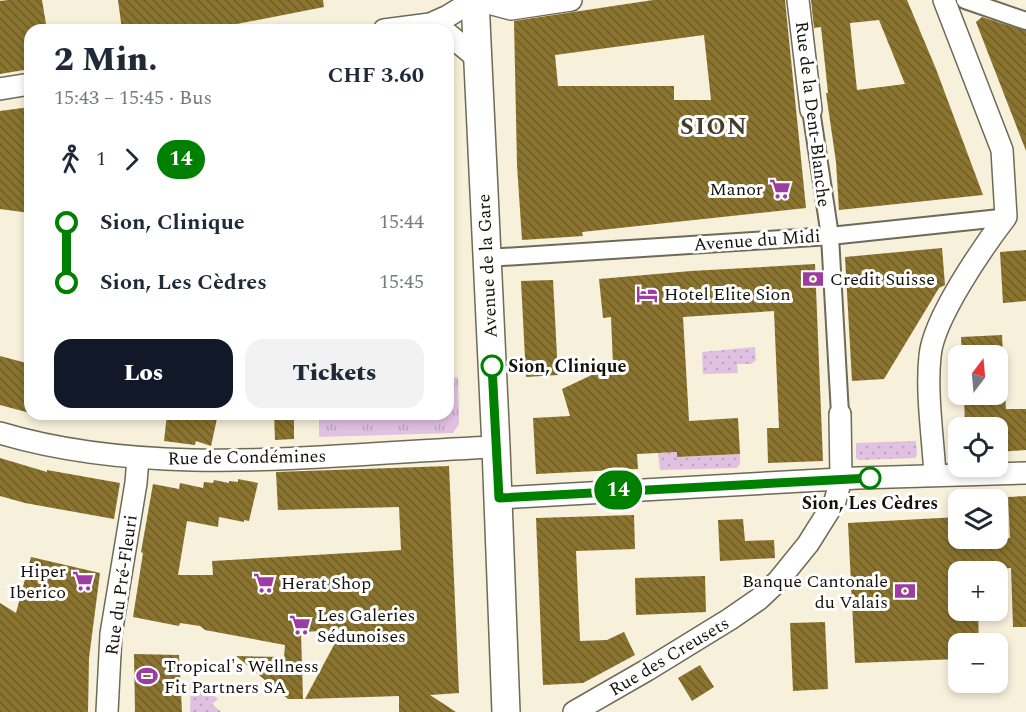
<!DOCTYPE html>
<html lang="de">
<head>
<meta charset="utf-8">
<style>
	:root { --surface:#fff; --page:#f2f2f3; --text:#1f2937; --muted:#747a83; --accent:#111827 }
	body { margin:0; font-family:Spectral,serif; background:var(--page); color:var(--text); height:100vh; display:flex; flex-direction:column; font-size:22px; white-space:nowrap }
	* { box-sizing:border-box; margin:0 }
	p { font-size:20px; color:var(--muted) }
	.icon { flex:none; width:33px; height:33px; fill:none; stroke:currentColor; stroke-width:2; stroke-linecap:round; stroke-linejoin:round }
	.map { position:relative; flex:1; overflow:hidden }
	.drawer { position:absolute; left:24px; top:24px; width:430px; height:396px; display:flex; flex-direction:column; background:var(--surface); border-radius:18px; box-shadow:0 3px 9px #0003 }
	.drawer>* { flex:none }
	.badge { padding:0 12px; border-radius:20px; font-size:21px; line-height:39px }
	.needle { width:39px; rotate:16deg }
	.buttons { position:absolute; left:948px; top:345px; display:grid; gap:12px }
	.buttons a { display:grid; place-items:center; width:60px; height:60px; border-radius:12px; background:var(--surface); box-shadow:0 3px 9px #0003; font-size:30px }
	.map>.badge { position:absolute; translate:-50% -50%; box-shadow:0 0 0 3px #fff }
	.legs { display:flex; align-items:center; gap:9px; height:66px; padding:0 30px; font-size:20px }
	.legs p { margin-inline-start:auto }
	.summary { display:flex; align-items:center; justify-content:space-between; height:102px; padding:0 30px }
	h1 { font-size:33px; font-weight:800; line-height:45px }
	.primary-button { display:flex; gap:12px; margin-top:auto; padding:12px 30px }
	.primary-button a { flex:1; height:69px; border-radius:18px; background:var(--accent); color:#fff; font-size:24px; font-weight:800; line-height:69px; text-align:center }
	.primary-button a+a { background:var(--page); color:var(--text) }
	ul { padding:0 30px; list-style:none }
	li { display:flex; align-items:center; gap:21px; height:60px; font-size:22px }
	li i { display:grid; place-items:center; width:9px; height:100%; margin:0 8px; background:currentColor }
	li i::after { content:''; width:15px; height:15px; margin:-8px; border:4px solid; border-radius:50%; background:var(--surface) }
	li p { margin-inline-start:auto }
	li:first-child i { background:linear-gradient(#0000 50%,currentColor 0) }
	li:last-child i { background:linear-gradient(currentColor 50%,#0000 0) }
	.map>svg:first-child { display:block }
	.grass { fill:url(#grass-dots) }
	.park { fill:url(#park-tufts) }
	.building { fill:url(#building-back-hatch); fill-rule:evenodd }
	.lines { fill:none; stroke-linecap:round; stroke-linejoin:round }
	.pedestrian-casing { stroke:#6f6957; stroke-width:20 }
	.minor-casing { stroke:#6f6957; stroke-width:24 }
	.tertiary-casing { stroke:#6f6957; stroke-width:30 }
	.pedestrian { stroke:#fff; stroke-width:16 }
	.minor { stroke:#fff; stroke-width:21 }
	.tertiary { stroke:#fff; stroke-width:27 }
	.line-1-casing { stroke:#fff; stroke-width:14 }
	.line-1 { stroke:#008000; stroke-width:9 }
	.stop-1-dot { fill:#fff; stroke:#008000; stroke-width:3 }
	.labels { text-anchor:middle; stroke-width:6; stroke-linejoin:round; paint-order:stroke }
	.street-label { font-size:18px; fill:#13110a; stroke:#fff }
	.poi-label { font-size:18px; fill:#13110a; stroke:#fff; text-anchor:start }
	.stop-label { font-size:18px; font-weight:bold; fill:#13110a; stroke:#fff; text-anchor:start }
	.district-label { font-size:24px; font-weight:bold; letter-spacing:1.5px; fill:#433d2c; stroke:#fff }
</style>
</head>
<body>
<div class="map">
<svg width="1026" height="712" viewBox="0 0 1026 712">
	<defs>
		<pattern id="grass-dots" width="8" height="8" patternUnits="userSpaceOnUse" patternTransform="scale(1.5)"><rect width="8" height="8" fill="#e1c1e2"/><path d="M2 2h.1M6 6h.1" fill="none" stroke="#c0a5c1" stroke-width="1.8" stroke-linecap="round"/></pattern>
		<pattern id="park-tufts" width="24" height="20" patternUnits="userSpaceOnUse" patternTransform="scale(1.5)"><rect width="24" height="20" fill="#e1c1e2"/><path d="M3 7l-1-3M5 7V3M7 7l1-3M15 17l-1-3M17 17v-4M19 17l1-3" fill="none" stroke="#c0a5c1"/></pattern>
		<pattern id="building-back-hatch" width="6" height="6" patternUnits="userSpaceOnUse" patternTransform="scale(1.5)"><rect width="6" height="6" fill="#8a7430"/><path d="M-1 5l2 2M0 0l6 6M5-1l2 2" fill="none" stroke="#705e27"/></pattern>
	</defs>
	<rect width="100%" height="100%" fill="#f7f0db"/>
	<g class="grass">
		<polygon points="755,347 756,360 751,364 737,364 738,373 703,374 702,352"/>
		<polygon points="916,441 917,455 915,458 859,460 856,458 856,443"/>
		<polygon points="677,452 677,457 740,454 740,464 737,468 660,470 658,453"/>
		<polygon points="191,677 218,699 212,704 221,712 190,712"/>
	</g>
	<polygon class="park" points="458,377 459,424 453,433 319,437 319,414 448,414 449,378"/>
	<g class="building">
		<polygon points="8,0 42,0 47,30 30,30 30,69 0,74 0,1"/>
		<polygon points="118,0 323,0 324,7 206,30 122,30"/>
		<path d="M653 0H785L806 208 582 232 583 236 522 240 517 165 514 21ZM704 35 711 100H674V86H558L555 55Z"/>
		<path d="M811 0H907L936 69 983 195 839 210 836 162 826 93H828L821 27 814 28ZM879 20 905 84 857 90 850 23Z"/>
		<polygon points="982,17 1026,31 1026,151 976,22"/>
		<polygon points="30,107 30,213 0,209 0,111"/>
		<polygon points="942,248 945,285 939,288 884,379 852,381 845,257"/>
		<polygon points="1026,250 1026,301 1003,303 1000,252"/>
		<polygon points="815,264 823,461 768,463 767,428 779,428 774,311 683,317 689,421 738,418 740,454 677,457 677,452 637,454 638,469 536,474 533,418 570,416 562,389 613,365 611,317 603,318 599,279 691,271"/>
		<polygon points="553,280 558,375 526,377 521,281"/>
		<polygon points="1002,335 1003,356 962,356 961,337"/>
		<polygon points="0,356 30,364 30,413 0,405"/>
		<polygon points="964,394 1005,394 1006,409 1026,409 1026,450 998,452 998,428 965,428"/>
		<polygon points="167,414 218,414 211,446 196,441 195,445 164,441"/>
		<polygon points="274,414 294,414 294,439 275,440"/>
		<polygon points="0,458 47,472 47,470 120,483 114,519 25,503 0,496"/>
		<polygon points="449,466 459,693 430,695 456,712 399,712 399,696 305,699 342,630 301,632 303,699 288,699 236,656 284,657 285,645 205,630 200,626 180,623 179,626 133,617 143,553 141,552 153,484 179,489 180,483 203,488 204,482 213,483 214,480 229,483 229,481 238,482 238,479 258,483 249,521 244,520 244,522 219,517 218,527 187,521 178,575 213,575 212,561 401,550 399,507 278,510 276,472"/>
		<polygon points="1026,496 1026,627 1013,627 1011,568 958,572 958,610 978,610 979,644 958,644 958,659 855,663 848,523 958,517 958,538 1010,538 1008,497"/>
		<polygon points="634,515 635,549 576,551 580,641 607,640 624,632 635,655 583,683 543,685 536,518"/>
		<polygon points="743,519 745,541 774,540 775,558 720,561 718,520"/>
		<polygon points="31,557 100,573 89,658 88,712 0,712 0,603 16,613"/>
		<polygon points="705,576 706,612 636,615 635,578"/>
		<polygon points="825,622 828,689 793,691 790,623"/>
		<polygon points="134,654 179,655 182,712 135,712"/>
		<polygon points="700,665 714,687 692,701 678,678"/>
	</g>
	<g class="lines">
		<defs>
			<g id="pedestrian">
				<polyline points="965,0 1026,21"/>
				<polyline points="811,110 830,236 840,414"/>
				<polyline points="487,258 830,236 1000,218"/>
			</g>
			<g id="minor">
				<polyline points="477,0 511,9 571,0"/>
				<polyline points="798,0 811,110"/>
				<polyline points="384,30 430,24 448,16 474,0"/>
				<polyline points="448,34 477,58"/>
				<polyline points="0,89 30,84"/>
				<path d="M0 433C157 480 335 453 496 447"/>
				<path d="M935 475C933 438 926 393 930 356 933 319 983 247 1006 217L1002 150 944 0"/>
				<polyline points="499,498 858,478 1026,473"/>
				<polyline points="107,712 111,634 136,483 138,458"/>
				<polyline points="574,712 647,670 730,619 759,599 778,581 808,544 835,501 841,479 840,414"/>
			</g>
			<polyline id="tertiary" points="475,0 496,447 506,712"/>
		</defs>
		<use href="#pedestrian" class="pedestrian-casing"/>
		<use href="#minor" class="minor-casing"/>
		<use href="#tertiary" class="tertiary-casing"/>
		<use href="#pedestrian" class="pedestrian"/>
		<use href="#minor" class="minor"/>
		<use href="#tertiary" class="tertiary"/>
	</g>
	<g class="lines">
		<defs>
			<polyline id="line-1" points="492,366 499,498 870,478"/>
		</defs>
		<use href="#line-1" class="line-1-casing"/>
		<use href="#line-1" class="line-1"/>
	</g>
	<defs>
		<symbol id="supermarket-bare" viewBox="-9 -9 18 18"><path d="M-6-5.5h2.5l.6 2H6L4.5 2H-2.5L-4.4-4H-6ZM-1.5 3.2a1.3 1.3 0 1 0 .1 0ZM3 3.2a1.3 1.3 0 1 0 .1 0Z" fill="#9d3ca3" stroke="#fff" stroke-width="2.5" paint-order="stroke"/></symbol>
		<symbol id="bank-bare" viewBox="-9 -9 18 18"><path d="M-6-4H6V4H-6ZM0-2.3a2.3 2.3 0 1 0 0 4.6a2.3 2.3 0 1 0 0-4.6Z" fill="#9d3ca3" stroke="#fff" stroke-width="2.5" paint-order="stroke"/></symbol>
		<symbol id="hotel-bare" viewBox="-9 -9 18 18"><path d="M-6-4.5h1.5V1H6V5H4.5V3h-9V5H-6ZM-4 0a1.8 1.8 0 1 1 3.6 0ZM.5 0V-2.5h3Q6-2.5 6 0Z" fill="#9d3ca3" stroke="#fff" stroke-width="2.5" paint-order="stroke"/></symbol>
		<symbol id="stadium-bare" viewBox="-9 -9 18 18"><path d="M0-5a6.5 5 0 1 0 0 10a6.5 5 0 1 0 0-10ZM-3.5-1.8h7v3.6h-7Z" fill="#9d3ca3" stroke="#fff" stroke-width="2.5" paint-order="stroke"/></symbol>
	</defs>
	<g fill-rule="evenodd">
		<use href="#supermarket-bare" x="765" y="174" width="30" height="30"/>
		<use href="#bank-bare" x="798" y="264" width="30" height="30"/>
		<use href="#hotel-bare" x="632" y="279" width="30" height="30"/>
		<use href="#supermarket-bare" x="68" y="566" width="30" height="30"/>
		<use href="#supermarket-bare" x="249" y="568" width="30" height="30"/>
		<use href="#bank-bare" x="890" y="576" width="30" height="30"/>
		<use href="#supermarket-bare" x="285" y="610" width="30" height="30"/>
		<use href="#stadium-bare" x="132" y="661" width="30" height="30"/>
	</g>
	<g class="stop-1-dot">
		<circle cx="492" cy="366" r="10"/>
		<circle cx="870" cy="478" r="10"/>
	</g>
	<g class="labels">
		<g class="street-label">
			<text transform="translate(813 114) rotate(83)" y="6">Rue de la Dent-Blanche</text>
			<text transform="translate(757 240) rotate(-4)" y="6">Avenue du Midi</text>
			<text transform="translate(487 266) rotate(-93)" y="6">Avenue de la Gare</text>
			<text transform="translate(247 457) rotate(-1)" y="6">Rue de Condémines</text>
			<text transform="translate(121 585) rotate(-82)" y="6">Rue du Pré-Fleuri</text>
			<text transform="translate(669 656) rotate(-31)" y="6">Rue des Creusets</text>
		</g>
		<g class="poi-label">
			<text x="763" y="195" text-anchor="end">Manor</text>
			<text x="830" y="285">Credit Suisse</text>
			<text x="664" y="300">Hotel Elite Sion</text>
			<text x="66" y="577" text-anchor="end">Hiper<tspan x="66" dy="21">Iberico</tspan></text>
			<text x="888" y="587" text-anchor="end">Banque Cantonale<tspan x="888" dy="21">du Valais</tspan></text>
			<text x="281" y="589">Herat Shop</text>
			<text x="317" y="621">Les Galeries<tspan x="317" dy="21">Sédunoises</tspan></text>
			<text x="164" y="672">Tropical's Wellness<tspan x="164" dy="21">Fit Partners SA</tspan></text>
		</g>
		<g class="stop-label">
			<text x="508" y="372">Sion, Clinique</text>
			<text x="870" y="509" text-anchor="middle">Sion, Les Cèdres</text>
		</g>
		<g class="district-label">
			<text x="714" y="134">SION</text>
		</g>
	</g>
</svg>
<div class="buttons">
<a><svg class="needle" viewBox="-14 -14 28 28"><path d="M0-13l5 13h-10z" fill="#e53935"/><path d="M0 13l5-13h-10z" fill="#747a83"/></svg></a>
<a><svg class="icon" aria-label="locate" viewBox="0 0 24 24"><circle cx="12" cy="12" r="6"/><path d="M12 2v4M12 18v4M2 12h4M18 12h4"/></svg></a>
<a><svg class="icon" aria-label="layers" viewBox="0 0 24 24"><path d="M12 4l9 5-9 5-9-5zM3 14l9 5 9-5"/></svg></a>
<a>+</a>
<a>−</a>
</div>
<b class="badge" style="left:618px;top:490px;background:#008000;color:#fff">14</b>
<section class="drawer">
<div class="summary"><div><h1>2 Min.</h1><p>15:43 – 15:45 · Bus</p></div><b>CHF 3.60</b></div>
<div class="legs"><svg class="icon" aria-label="walk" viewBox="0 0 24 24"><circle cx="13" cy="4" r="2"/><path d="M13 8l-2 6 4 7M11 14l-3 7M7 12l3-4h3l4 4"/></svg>1<svg class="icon" aria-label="forward" viewBox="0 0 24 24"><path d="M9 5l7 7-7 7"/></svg><b class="badge" style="background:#008000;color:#fff">14</b></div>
<ul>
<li><i style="color:#008000"></i><b>Sion, Clinique</b><p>15:44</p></li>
<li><i style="color:#008000"></i><b>Sion, Les Cèdres</b><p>15:45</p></li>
</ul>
<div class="primary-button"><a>Los</a><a>Tickets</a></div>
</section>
</div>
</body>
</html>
